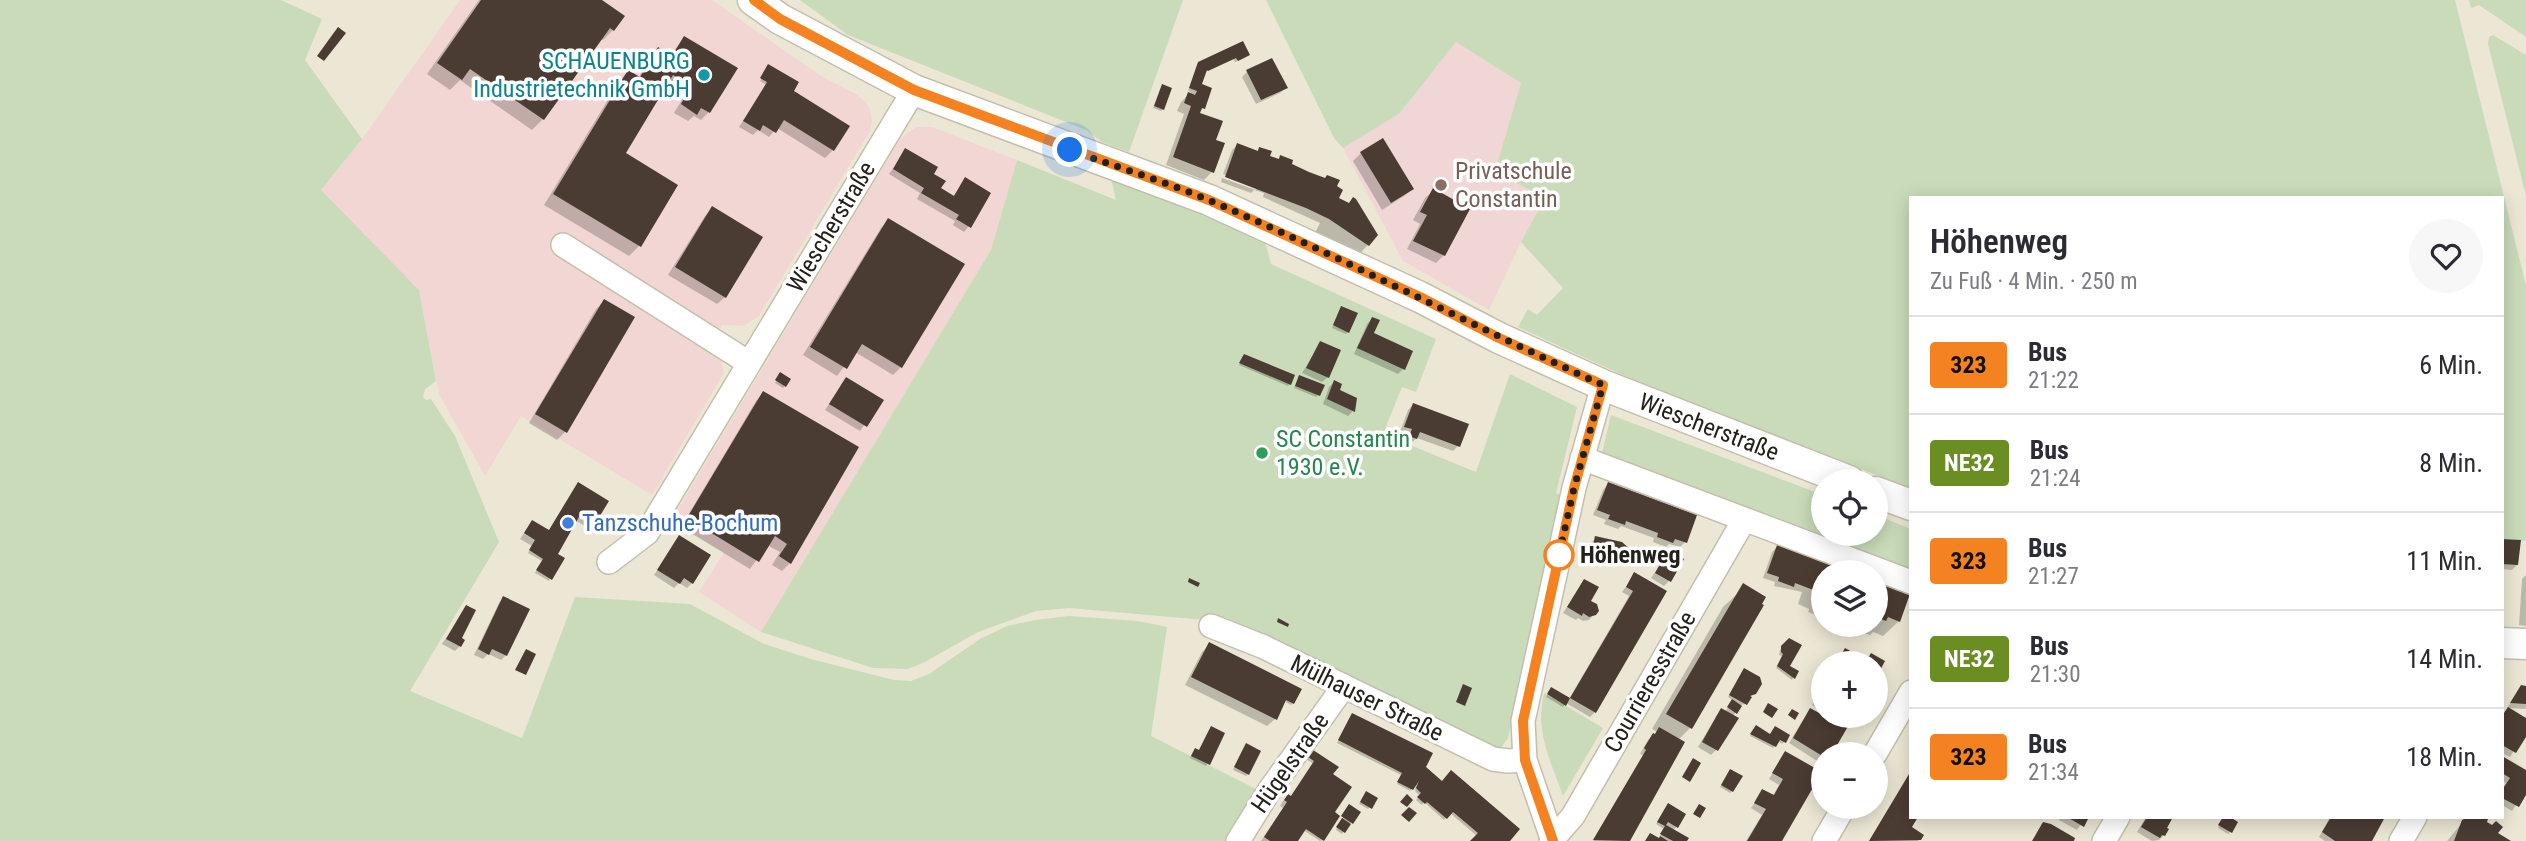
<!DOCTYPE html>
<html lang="de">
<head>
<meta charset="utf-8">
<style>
	:root { --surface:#fff; --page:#f7f7f7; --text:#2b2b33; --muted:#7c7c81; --line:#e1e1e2 }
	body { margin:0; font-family:"Roboto Condensed",sans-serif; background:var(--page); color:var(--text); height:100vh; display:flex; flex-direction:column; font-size:26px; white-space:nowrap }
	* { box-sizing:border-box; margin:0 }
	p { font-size:23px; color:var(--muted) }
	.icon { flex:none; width:38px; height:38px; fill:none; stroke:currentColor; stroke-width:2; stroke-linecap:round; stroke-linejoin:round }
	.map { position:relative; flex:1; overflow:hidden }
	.sheet { position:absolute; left:1909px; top:196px; width:595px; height:623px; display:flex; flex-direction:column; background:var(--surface); border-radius:0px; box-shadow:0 4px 18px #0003 }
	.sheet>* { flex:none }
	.badge { padding:0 14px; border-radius:5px; font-size:24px; line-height:46px }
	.fabs { position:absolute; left:1811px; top:469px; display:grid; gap:14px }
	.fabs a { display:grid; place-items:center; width:77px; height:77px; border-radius:50%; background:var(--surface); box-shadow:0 4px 18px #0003; font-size:35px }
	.you { position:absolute; width:35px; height:35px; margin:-18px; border:5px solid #fff; border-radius:50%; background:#1a73e8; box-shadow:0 0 0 10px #1a73e833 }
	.map>.badge { position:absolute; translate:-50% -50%; box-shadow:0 0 0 4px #fff }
	.round { display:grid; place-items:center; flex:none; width:74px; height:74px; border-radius:37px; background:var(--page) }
	.head { display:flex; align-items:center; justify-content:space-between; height:119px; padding:0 21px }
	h1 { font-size:33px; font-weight:600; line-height:52px }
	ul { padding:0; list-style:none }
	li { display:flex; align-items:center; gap:21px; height:98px; padding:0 21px; border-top:2px solid var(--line) }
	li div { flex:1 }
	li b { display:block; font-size:26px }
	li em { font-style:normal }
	li .badge { min-width:77px; font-weight:700; text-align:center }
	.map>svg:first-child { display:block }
	.industrial { fill:#f1d6d3 }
	.education { fill:#f1d6d6 }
	.green { fill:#c9dbb9 }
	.shadow { fill:#0003 }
	.building { fill:#4b3c33 }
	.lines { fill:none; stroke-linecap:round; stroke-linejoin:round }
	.minor-casing { stroke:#c4bfac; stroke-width:26 }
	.major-casing { stroke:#c4bfac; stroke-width:33 }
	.minor { stroke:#fff; stroke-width:23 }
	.major { stroke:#fff; stroke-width:30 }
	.line-casing { stroke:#fff; stroke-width:16 }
	.line { stroke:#f58220; stroke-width:10 }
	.walk { stroke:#222019; stroke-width:7; stroke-dasharray:0 12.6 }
	.culture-dot { fill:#0f9aa8; stroke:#fff; stroke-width:2.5 }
	.education-dot { fill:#8d6e63; stroke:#fff; stroke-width:2.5 }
	.leisure-dot { fill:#2e9e5b; stroke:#fff; stroke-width:2.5 }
	.shop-dot { fill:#3f7fe0; stroke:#fff; stroke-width:2.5 }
	.stop-dot { fill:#fff; stroke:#f58220; stroke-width:3.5 }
	.labels { text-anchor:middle; stroke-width:7; stroke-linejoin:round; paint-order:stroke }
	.culture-label { font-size:24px; fill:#0d838f; stroke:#fff; text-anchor:end }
	.education-label { font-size:24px; fill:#785e54; stroke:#fff; text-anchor:start }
	.street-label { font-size:24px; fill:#222019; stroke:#fff }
	.leisure-label { font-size:24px; fill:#27864d; stroke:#fff; text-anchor:start }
	.shop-label { font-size:24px; fill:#366cbe; stroke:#fff; text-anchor:start }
	.stop-label { font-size:24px; font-weight:bold; fill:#222019; stroke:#fff; text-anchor:start }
</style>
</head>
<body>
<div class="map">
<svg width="2526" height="841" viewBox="0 0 2526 841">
	<rect width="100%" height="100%" fill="#ece7d4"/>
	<g class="industrial">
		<polygon points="460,0 712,0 821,76 856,94 866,103 870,110 872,121 870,131 759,316 744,326 722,325 709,351 721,360 724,373 652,495 521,416 485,476 439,394 419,290 321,190 362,139"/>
		<polygon points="916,127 932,127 1017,160 991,250 761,632 699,592 724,552 671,521 900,139"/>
	</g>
	<polygon class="education" points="1456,42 1521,83 1495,171 1545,198 1521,242 1489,310 1403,261 1343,148 1399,114"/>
	<g class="green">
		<polygon points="0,0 281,0 322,19 305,60 362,139 321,190 419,290 436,381 425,389 423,397 426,400 431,399 455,436 499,542 410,691 522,738 575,597 690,604 764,644 811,659 894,680 911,681 929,674 980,639 1007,626 1035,620 1069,616 1138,621 1167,627 1151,736 1258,790 1230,841 0,841"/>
		<polygon points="800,0 1183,0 1129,152 1102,142 1086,130 848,35"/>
		<polygon points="1266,0 2455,0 2526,285 2526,541 2503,539 2502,198 1911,198 1911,488 1664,394 1518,327 1528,309 1537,315 1563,288 1521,242 1545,198 1495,171 1521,83 1456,42 1399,114 1343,148 1334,138"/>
		<polygon points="2469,0 2526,0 2526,37 2479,5 2471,8"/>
		<polygon points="2493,35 2526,55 2526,196 2488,44 2489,37"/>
		<polygon points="1017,160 1116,200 1111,178 1265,241 1271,264 1436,339 1416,392 1402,387 1383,434 1476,472 1510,374 1577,407 1556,493 1561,495 1508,738 1500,749 1493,751 1205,620 1069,608 1036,611 978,632 925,662 908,669 873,668 761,632 991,250"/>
		<polygon points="1611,415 1823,495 1824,534 1876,534 1876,515 1911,529 1911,573 1601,458"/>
		<path d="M1544 693 1603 728 1563 796C1550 758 1535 734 1544 693Z"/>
	</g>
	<g class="shadow">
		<polygon points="479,0 599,0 613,30 603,40 600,39 543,119 532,130 460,80 450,90 427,74"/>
		<polygon points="684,38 709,112 701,120 694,116 688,121 674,113 685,95 666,83 624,154 639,246 629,256 544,205 620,80 628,72 638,78 658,49 670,56"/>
		<polygon points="1242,43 1246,57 1235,62 1233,59 1205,72 1197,87 1203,108 1198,114 1214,141 1223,144 1212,172 1204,180 1166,165 1184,114 1177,111 1181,102 1191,92 1188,91 1197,66"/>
		<polygon points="767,68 787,98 833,150 825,158 777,128 769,137 758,130 753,135 739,127 767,85 760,81"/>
		<polygon points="1247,72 1285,88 1280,93 1256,104 1242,77"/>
		<polygon points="1162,86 1163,109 1161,111 1153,108"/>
		<polygon points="1237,145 1256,152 1260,149 1266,163 1277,160 1281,157 1289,165 1334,187 1337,198 1368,245 1353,260 1314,235 1320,223 1263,197 1264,193 1254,190 1251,193 1221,182 1222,178 1256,190 1256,186 1223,174 1232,150"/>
		<polygon points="906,150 932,174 939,189 953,197 965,180 969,226 964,232 953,225 955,221 917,199 920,193 889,174"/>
		<polygon points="1361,153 1412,189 1404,196 1382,210 1353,161"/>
		<polygon points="1433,191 1444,255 1436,263 1407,249 1420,224 1413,220 1425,198"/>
		<polygon points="713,208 725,297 717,304 668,275 705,216"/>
		<polygon points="889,220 901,367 893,375 855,352 837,376 803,355 881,228"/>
		<polygon points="604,301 565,432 557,440 529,423 596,309"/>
		<polygon points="1340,310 1348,332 1346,334 1332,328"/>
		<polygon points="1372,319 1371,334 1403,369 1398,374 1354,354 1367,324"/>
		<polygon points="1321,343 1328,377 1322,382 1302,373"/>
		<polygon points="1242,358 1290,384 1288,386 1239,365"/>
		<polygon points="779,377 785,386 783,388 775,383"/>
		<polygon points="1300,377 1318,395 1316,397 1294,388"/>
		<polygon points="846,379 881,401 860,431 825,410"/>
		<polygon points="1334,382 1338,391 1355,399 1353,411 1348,416 1323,404 1329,387"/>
		<polygon points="764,393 857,447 790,563 782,571 772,565 780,552 767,545 750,569 681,527 756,401"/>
		<polygon points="1413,405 1458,446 1453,451 1417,438 1411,443 1406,441 1408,435 1400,432 1408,410"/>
		<polygon points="1608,484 1685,542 1680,547 1669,544 1666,547 1653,542 1654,538 1621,526 1618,529 1604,524 1606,520 1593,515 1603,490"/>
		<polygon points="574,490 594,523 588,528 575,520 556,555 549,581 535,573 542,561 528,553 532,546 520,539 532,522 548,532"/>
		<polygon points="679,537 692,583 687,588 679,583 674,588 654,575"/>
		<polygon points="1596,538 1627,561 1625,563 1617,562 1618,557 1612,563 1587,558 1591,543"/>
		<polygon points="2502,541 2517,565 2512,570 2502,569"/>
		<polygon points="1777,547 1845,572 1824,572 1824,615 1821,617 1808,612 1809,609 1798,604 1802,592 1774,586 1775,582 1763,578 1772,552"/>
		<polygon points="1669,552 1669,581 1664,586 1651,578"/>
		<polygon points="1635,574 1664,591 1595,712 1590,717 1566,703 1563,707 1546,697 1549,691 1569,699 1629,596 1622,592"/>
		<polygon points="2526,575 2526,626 2519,625 2522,579"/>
		<polygon points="1876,584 1899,621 1883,636 1873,632 1870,635 1856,630 1858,627 1852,625 1876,625"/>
		<polygon points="1738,593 1690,728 1678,740 1683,742 1626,841 1593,841 1643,755 1640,754 1648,740 1657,732 1652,729 1723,607"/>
		<polygon points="1574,596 1589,601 1594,614 1589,620 1583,621 1578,618 1576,620 1563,613"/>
		<polygon points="504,598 506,655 501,660 488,654 483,659 474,655 499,603"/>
		<polygon points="466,607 460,646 455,651 442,644"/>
		<polygon points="1789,640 1787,666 1797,672 1792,680 1776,668 1782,656 1779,655 1780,650"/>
		<polygon points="1210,644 1293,703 1291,705 1284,701 1275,719 1267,726 1185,685 1202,652"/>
		<polygon points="1742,672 1750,696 1745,704 1741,705 1733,716 1716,750 1711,755 1698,747 1717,715 1722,710 1725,712 1733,700 1728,697"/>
		<polygon points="2521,687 2526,687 2526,709 2507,708"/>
		<polygon points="1822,689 1824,716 1852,716 1830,754 1824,754 1822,764 1789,743 1803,720 1820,716 1823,711 1812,705"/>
		<polygon points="2508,709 2526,720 2526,733 2510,757 2502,753 2502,715"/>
		<polygon points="1350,717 1424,768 1507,841 1472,841 1477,836 1450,813 1444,820 1424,802 1422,805 1416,800 1420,796 1415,791 1416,784 1410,791 1397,784 1401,775 1337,743"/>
		<polygon points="1754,729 1784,742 1782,744 1778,741 1773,748 1750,736"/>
		<polygon points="1209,730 1223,734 1206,766 1190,758 1193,752 1198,752"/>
		<polygon points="1244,747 1248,774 1246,776 1233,770"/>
		<polygon points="1311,750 1331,775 1333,813 1323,840 1320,841 1303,830 1296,841 1261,841 1283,808 1280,806 1283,801 1288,796 1290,797 1314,764 1304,758"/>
		<polygon points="1785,753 1779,841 1746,841 1762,815 1751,808 1763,791 1772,797 1779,785 1769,779"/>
		<polygon points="2502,758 2526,772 2526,791 2512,811 2502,805 2502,790 2506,783 2502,781"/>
		<polygon points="1911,770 1910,828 1922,835 1918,841 1869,841"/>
		<polygon points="1729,773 1732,791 1730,793 1720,787"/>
		<polygon points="1364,795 1370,807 1368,809 1359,804"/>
		<polygon points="1666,807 1676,827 1673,831 1685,841 1646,841 1659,840 1662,837 1660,836 1664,829 1656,824"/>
		<polygon points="1347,809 1358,813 1342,834 1336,830"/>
		<polygon points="2060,817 2086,817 2077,830 2059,820"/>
		<polygon points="2146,817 2170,817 2164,835 2159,840 2152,841 2137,832"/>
		<polygon points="2330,817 2380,817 2369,841 2325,841 2319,837"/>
		<polygon points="2467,817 2482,817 2496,834 2508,841 2447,841"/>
		<polygon points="2223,818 2230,832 2228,834 2218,828"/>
	</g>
	<g class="building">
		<polygon points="481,0 602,0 625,16 614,31 610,28 544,120 470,69 462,80 437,63"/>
		<polygon points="338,27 346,33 324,61 317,56"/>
		<polygon points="684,36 738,68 710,113 701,108 697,115 681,104 691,86 673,75 626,153 678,185 641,247 553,194 628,70 640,77 658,47 672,56"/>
		<polygon points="1243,41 1250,55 1238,61 1236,58 1208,71 1207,70 1202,84 1212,88 1205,109 1202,108 1200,113 1223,121 1216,140 1225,143 1214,173 1173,157 1191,106 1184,103 1188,92 1195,95 1197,91 1189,88 1198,62"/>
		<polygon points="1272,58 1288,88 1261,100 1246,70"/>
		<polygon points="768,64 799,82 794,91 850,126 834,151 784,120 776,133 763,125 760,131 743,121 767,82 760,78"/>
		<polygon points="1162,84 1172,88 1164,110 1154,106"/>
		<polygon points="1383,138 1414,189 1391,203 1360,152"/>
		<polygon points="1237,143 1258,151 1259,147 1272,151 1270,156 1279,159 1280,155 1293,160 1292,164 1309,172 1325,178 1327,175 1340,180 1337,186 1343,190 1339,198 1349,203 1353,197 1356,199 1378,235 1369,246 1329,219 1306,208 1225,177"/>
		<polygon points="905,148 938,167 934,174 946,181 941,188 954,196 965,177 991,193 971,228 956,219 959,215 921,193 924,188 893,169"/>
		<polygon points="1433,188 1470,209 1445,256 1413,241 1427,215 1420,212"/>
		<polygon points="712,206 763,237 726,298 675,267"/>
		<polygon points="888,218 965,264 902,368 862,344 847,369 810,347"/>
		<polygon points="604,299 635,317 567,433 535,414"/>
		<polygon points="1341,306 1358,313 1349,333 1333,325"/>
		<polygon points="1372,317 1380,320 1374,333 1413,351 1405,370 1357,348"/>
		<polygon points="1320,341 1341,350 1329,378 1306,368"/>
		<polygon points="1244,354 1295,375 1291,385 1239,363"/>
		<polygon points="780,372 791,379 786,387 775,380"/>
		<polygon points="1299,375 1325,385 1320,396 1295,386"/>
		<polygon points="846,377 884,400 867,427 829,404"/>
		<polygon points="1334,380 1342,384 1340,390 1357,398 1355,412 1327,399"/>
		<polygon points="763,391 859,447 791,564 779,556 787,544 775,536 759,562 687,518"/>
		<polygon points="1413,403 1469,424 1460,447 1420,432 1417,439 1409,436 1412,429 1404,427"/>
		<polygon points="578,482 609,501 595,524 580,515 558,554 565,558 552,580 536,570 543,559 529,550 535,540 524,533 532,520 549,530"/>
		<polygon points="1608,482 1697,515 1687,543 1675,539 1673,543 1657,537 1658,533 1626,521 1625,525 1608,519 1610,515 1597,510"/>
		<polygon points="679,535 711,555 693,584 684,578 680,584 657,570"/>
		<polygon points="1595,536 1622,542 1632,551 1628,562 1591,554"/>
		<polygon points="2502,539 2521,540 2518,565 2502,564"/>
		<polygon points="1777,545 1850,572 1824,572 1824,594 1795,583 1794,587 1778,581 1779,577 1767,573"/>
		<polygon points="1668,550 1684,559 1671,582 1655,573"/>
		<polygon points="1634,572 1667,591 1596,713 1570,698 1633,591 1626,587"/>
		<polygon points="1189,578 1200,583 1198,587 1188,582"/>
		<polygon points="1584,579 1599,587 1591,601 1597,604 1599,611 1596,615 1589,617 1583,613 1582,616 1567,607"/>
		<polygon points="1876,582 1910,594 1900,622 1888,617 1886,621 1876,617"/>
		<polygon points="1743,583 1766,597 1762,604 1764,605 1692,729 1666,714"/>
		<polygon points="503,596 530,609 507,656 492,649 489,655 478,649"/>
		<polygon points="466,605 476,610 462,638 465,640 461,647 446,639"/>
		<polygon points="1278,618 1289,624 1288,627 1277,622"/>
		<polygon points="1789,638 1802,645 1790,666 1799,671 1795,679 1777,666 1783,654 1781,652 1781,646"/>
		<polygon points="1209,642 1302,689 1294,704 1286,700 1277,720 1191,677"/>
		<polygon points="1845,648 1867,660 1871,653 1885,661 1876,678 1876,663 1836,663"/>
		<polygon points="526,649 536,654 526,675 515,670"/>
		<polygon points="1744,668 1760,677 1762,684 1756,694 1750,696 1752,697 1747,705 1729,695"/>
		<polygon points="1463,684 1472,688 1465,706 1456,702"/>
		<polygon points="1824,684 1824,704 1815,699"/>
		<polygon points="2521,685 2526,686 2526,704 2510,703"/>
		<polygon points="1551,687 1570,698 1566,706 1547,694"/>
		<polygon points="1732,699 1742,706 1737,714 1727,707"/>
		<polygon points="1768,703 1778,709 1772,718 1763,712"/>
		<polygon points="2508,707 2526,718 2526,737 2516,753 2502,745 2502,716"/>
		<polygon points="1721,708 1739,718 1718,751 1702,742"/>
		<polygon points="1810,708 1821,714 1824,711 1824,716 1854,716 1832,754 1824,754 1824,757 1793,738"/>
		<polygon points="1792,709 1799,713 1795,720 1788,715"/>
		<polygon points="1352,713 1433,753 1426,767 1442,781 1451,770 1520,829 1510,841 1470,841 1478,833 1453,812 1447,819 1427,802 1425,804 1417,797 1421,793 1416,788 1419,781 1413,790 1397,782 1402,773 1338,740"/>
		<polygon points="1756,725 1770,734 1775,726 1790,735 1786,743 1780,740 1776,747 1750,734"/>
		<polygon points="1211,726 1225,733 1210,765 1191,756 1195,748 1199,750"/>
		<polygon points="1659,727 1685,742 1630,841 1593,840 1646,750 1644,748 1653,733 1655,734"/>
		<polygon points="1246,743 1261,751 1249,775 1234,767"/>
		<polygon points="1310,748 1339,767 1333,774 1352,787 1335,812 1340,816 1324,841 1306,829 1298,841 1270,841 1264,837 1287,802 1284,800 1288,794 1291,796 1314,761 1305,755"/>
		<polygon points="1785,751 1822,772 1782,841 1747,841 1766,809 1754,803 1762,789 1774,795 1783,779 1772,773"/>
		<polygon points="2502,756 2526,770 2526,795 2519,807 2502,798 2502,790 2510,778 2502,773"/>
		<polygon points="1693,758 1701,763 1690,782 1682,777"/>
		<polygon points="1730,769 1743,776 1733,792 1721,785"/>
		<polygon points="1911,771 1911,817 1918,817 1912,827 1924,835 1921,840 1869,841"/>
		<polygon points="1366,791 1378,798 1372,809 1360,802"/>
		<polygon points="1407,794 1413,800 1407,807 1400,802"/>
		<polygon points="1668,803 1686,814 1678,828 1668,822 1666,825 1689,838 1687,841 1673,841 1660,834 1665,826 1657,822"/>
		<polygon points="1349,804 1361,812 1353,824 1341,816"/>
		<polygon points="1699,804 1706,808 1700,818 1693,814"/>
		<polygon points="1409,807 1417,813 1409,822 1401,815"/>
		<polygon points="2067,817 2089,817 2084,827"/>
		<polygon points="2147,817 2173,817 2167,828 2169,829 2165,836 2162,835 2160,838 2141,827"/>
		<polygon points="2223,817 2230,817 2238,822 2232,833 2218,825"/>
		<polygon points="2331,817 2385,817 2372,841 2335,841 2322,832"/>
		<polygon points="2468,817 2485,817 2488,819 2487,822 2492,825 2496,821 2503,827 2498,833 2511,841 2454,841 2462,820"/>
		<polygon points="1342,818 1351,824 1345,833 1336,827"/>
		<polygon points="2043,822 2051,824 2075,838 2074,841 2032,841"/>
		<polygon points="1650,833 1659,838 1660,836 1668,841 1645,841"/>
	</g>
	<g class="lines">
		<defs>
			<g id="minor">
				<polyline points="563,245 749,363"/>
				<polyline points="1582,458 1911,582"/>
				<polyline points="609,562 647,533 914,90"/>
				<polyline points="1211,626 1264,647 1493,759 1508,761 1525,760"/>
				<polyline points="1875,754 1911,692"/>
				<polyline points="1238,841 1269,791 1344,686"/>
				<polyline points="1551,841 1573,816 1744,520"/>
				<polyline points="1553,841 1525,760 1523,721 1574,488 1603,385"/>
				<polyline points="1824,841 1844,807"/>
				<polyline points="2104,841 2118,817"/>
				<polyline points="2401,841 2415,817"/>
			</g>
			<g id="major">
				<polyline points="753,0 780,19 914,90 1209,200 1420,297 1499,338 1603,385 1849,481"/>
				<polyline points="1876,492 1911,505"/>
				<polyline points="2502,643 2526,644"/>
			</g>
		</defs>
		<use href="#minor" class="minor-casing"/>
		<use href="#major" class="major-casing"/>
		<use href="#minor" class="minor"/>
		<use href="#major" class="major"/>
	</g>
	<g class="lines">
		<defs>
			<polyline id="line" points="754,0 780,19 914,90 1209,200 1420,297 1499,338 1603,385 1574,488 1523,721 1525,760 1553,841"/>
		</defs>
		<use href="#line" class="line-casing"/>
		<use href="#line" class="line"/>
		<path class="walk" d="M1070 150C1117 167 1166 182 1211 201 1344 258 1472 326 1603 385L1574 488 1559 555"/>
	</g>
	<circle class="culture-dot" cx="704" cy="75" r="7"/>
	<circle class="education-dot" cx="1441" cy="185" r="7"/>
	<circle class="leisure-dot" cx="1262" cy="453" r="7"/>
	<circle class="shop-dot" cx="568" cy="523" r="7"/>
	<circle class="stop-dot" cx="1559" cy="555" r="14"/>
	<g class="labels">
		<g class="culture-label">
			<text x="690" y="69">SCHAUENBURG<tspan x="690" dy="28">Industrietechnik GmbH</tspan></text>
		</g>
		<g class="education-label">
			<text x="1455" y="179">Privatschule<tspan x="1455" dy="28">Constantin</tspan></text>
		</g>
		<g class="street-label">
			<text transform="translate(831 227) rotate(-59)" y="8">Wiescherstraße</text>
			<text transform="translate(1709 427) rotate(21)" y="8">Wiescherstraße</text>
			<text transform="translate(1650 682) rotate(-60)" y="8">Courrieresstraße</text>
			<text transform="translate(1367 698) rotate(26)" y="8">Mülhauser Straße</text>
			<text transform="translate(1290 763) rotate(-55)" y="8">Hügelstraße</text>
		</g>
		<g class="leisure-label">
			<text x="1276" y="447">SC Constantin<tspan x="1276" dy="28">1930 e.V.</tspan></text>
		</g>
		<g class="shop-label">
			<text x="582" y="531">Tanzschuhe-Bochum</text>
		</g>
		<g class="stop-label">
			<text x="1580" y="563">Höhenweg</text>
		</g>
	</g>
</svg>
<div class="fabs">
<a><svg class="icon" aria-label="locate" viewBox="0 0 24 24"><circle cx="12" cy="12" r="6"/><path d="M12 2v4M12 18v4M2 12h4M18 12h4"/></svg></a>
<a><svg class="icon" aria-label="layers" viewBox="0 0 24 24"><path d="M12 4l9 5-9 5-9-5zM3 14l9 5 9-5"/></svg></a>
<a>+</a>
<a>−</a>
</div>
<div class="you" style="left:1070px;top:150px"></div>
<section class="sheet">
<div class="head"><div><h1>Höhenweg</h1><p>Zu Fuß · 4 Min. · 250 m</p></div><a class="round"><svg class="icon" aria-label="heart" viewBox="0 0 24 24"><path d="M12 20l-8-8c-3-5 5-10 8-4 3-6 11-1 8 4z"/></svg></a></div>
<ul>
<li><span class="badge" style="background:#f58220;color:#111">323</span><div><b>Bus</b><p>21:22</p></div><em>6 Min.</em></li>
<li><span class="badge" style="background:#6b8e23;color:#fff">NE32</span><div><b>Bus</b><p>21:24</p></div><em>8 Min.</em></li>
<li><span class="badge" style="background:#f58220;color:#111">323</span><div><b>Bus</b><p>21:27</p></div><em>11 Min.</em></li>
<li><span class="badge" style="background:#6b8e23;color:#fff">NE32</span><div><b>Bus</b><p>21:30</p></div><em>14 Min.</em></li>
<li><span class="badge" style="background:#f58220;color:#111">323</span><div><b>Bus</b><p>21:34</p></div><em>18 Min.</em></li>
</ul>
</section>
</div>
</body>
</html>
